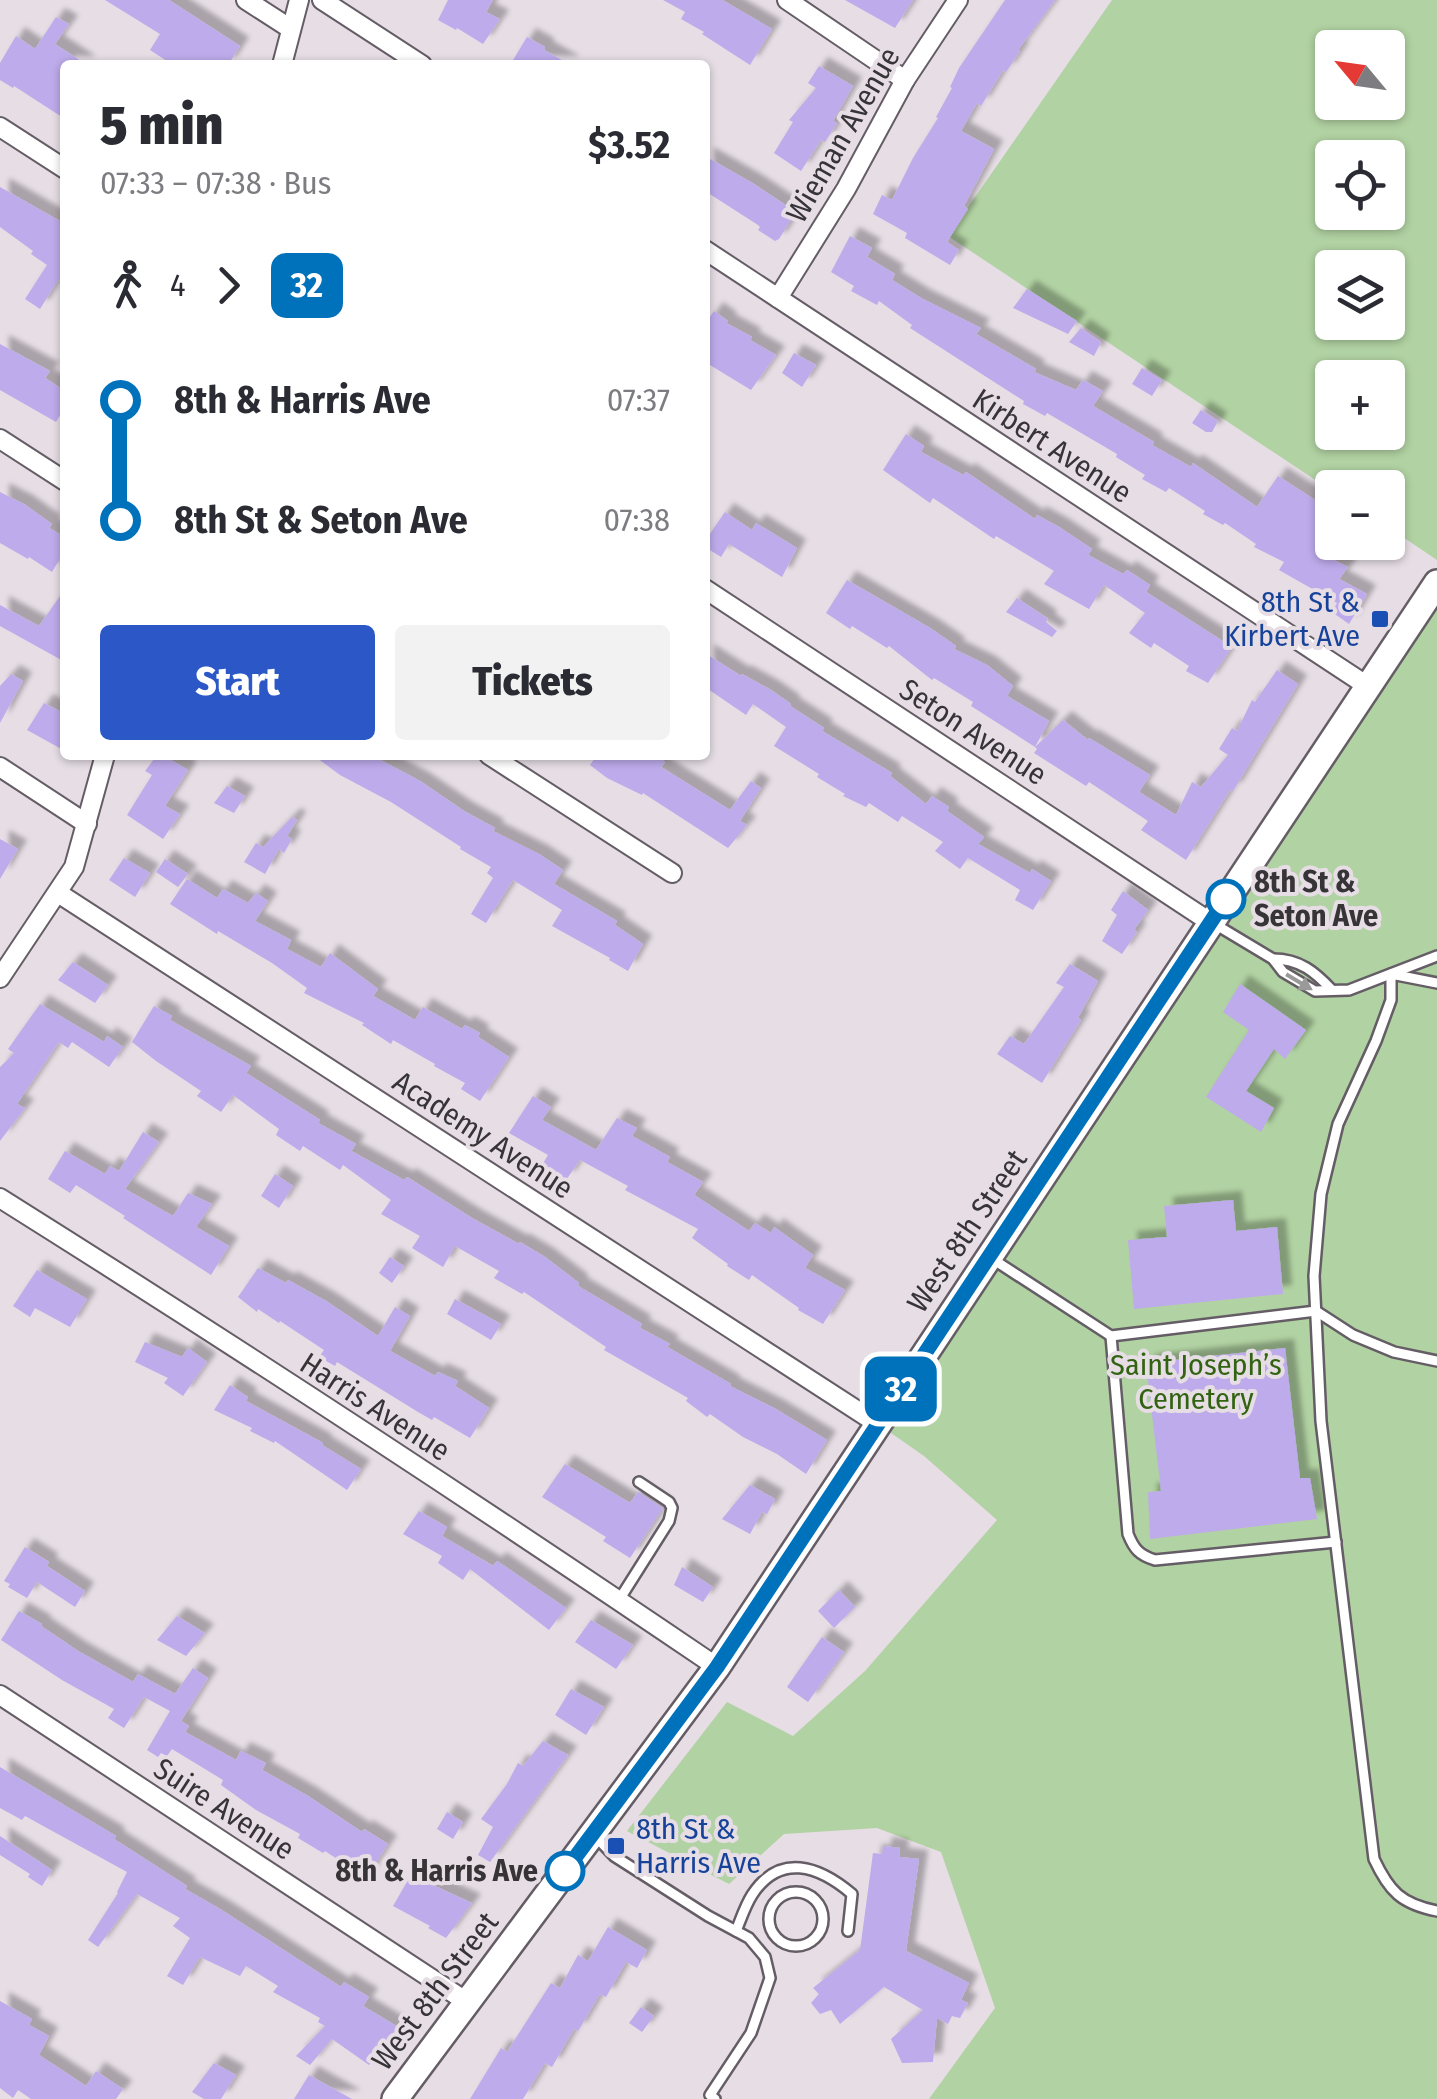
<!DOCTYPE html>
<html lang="en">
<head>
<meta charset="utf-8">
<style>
	:root { --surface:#fff; --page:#f2f2f3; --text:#2b2b33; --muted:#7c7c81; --accent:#2c58c7 }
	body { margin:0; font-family:"Fira Sans Condensed",sans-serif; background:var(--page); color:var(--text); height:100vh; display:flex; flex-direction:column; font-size:38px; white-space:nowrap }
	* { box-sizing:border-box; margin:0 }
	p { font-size:32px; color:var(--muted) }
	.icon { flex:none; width:55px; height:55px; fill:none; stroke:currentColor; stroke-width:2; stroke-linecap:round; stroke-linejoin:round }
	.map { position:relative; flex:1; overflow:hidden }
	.sheet { position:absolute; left:60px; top:60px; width:650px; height:700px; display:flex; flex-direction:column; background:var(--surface); border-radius:10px; box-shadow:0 2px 8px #0004 }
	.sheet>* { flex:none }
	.badge { padding:0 20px; border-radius:15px; font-size:35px; line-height:65px }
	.needle { width:65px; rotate:299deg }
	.buttons { position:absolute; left:1315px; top:30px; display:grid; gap:20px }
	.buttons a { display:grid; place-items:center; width:90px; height:90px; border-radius:10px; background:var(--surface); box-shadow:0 2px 8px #0004; font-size:50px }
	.map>.badge { position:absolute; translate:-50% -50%; box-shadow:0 0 0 5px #fff }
	.legs { display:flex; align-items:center; gap:15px; height:110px; padding:0 40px; font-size:32px }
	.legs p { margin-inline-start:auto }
	.headline { display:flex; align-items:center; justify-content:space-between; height:170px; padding:0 40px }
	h1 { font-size:55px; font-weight:800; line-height:75px }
	.action { display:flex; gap:20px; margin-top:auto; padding:20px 40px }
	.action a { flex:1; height:115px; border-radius:10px; background:var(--accent); color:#fff; font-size:40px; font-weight:800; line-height:115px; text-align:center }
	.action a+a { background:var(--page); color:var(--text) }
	ul { padding:0 40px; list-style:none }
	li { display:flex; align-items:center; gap:35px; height:120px; font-size:38px }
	li i { display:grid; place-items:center; width:15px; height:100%; margin:0 12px; background:currentColor }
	li i::after { content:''; width:25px; height:25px; margin:-12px; border:8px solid; border-radius:50%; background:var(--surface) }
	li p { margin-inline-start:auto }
	li:first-child i { background:linear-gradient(#0000 50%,currentColor 0) }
	li:last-child i { background:linear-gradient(currentColor 50%,#0000 0) }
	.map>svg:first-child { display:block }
	.green { fill:#b1d2a2; fill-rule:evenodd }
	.building { fill:#bdabeb; filter:url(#shadow) }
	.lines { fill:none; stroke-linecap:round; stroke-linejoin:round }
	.lane-casing { stroke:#655d65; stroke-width:14 }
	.street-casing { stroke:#655d65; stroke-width:22 }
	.secondary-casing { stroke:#655d65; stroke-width:30 }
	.lane { stroke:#fff; stroke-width:9 }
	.street { stroke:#fff; stroke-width:18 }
	.secondary { stroke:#fff; stroke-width:25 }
	.oneway { fill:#9b9a9b }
	.line-1-casing { stroke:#fff; stroke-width:22 }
	.line-1 { stroke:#0072bc; stroke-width:15 }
	.transit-dot { fill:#1a4fb4; stroke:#e6dde5; stroke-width:4 }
	.stop-1-dot { fill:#fff; stroke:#0072bc; stroke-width:5 }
	.labels { text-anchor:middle; stroke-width:8; stroke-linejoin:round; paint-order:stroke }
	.street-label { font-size:30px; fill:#373437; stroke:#e6dde5 }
	.transit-label { font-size:30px; fill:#164399; stroke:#e6dde5; text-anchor:end }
	.stop-label { font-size:30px; font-weight:bold; fill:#373437; stroke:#e6dde5; text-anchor:start }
	.park-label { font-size:30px; fill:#326311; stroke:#e6dde5 }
</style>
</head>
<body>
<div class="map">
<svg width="1437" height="2099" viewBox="0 0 1437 2099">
	<defs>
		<filter id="shadow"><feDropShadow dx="9" dy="-9" stdDeviation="2.5" flood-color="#0004"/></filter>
	</defs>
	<rect width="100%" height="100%" fill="#e6dde5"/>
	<g class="green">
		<path d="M1112 0H1437V560L1388 527V488H1332V491L948 236ZM1332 48H1388V102H1332ZM1332 158H1388V212H1332ZM1332 268H1388V322H1332ZM1332 378H1388V432H1332Z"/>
		<polygon points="1437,583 1437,2099 929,2099 995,2008 941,1852 877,1828 784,1834 729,1884 627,1831 727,1702 793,1736 865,1671 997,1520 924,1456 878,1424"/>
	</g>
	<g class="building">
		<polygon points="105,0 169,0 240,46 228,65 173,65 150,50 160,34"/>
		<polygon points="448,0 493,0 486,12 500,19 483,44 457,28 456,30 438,20"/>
		<polygon points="663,0 722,0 772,29 750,65 702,34 704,32 681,19 685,12"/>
		<polygon points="845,0 913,0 895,28"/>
		<polygon points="1005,0 1055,0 1018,50 1020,51 1006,72 1003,70 981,106 977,103 961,131 994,149 964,206 968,209 947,242 959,250 950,265 905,238 907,233 873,214 882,195 892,200 913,158 938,118 936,117 952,88 950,87 959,68"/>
		<polygon points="56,17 69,24 55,44 87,65 65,65 65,119 14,86 13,88 0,80 0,63 16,36 35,49"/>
		<polygon points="527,37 545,47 544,50 571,65 510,65"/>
		<polygon points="819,66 853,86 833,121 837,123 825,142 821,140 801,171 774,153 793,122 789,120 816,88 808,83"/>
		<polygon points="705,156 754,184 796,212 779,239 775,241 758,230 760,227 758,225 705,191"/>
		<polygon points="0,187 65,224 65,283 58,280 40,309 25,299 47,265 31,254 33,251 0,227"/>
		<polygon points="850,236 872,248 867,257 895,274 892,280 921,298 981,328 976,334 1036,369 1034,372 1076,390 1083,380 1103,391 1093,406 1154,442 1152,445 1191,467 1193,463 1257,507 1278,476 1332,511 1332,559 1348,567 1339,579 1367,594 1349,624 1332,612 1337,603 1279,570 1284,562 1254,547 1256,544 1225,523 1223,525 1203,514 1205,511 1169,488 1166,492 1142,479 1145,475 1116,457 1117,454 1047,413 1045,416 1023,404 1024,401 910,328 912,325 879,301 877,305 851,291 854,286 831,272"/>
		<polygon points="1027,289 1077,321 1068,334 1013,308"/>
		<polygon points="714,311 728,321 726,323 752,337 750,340 776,355 751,390 705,362 705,324"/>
		<polygon points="1081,328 1101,342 1094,356 1069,342"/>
		<polygon points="0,344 50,371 45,378 65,391 65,407 56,422 0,390"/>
		<polygon points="794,353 816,365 802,387 782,373"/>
		<polygon points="1142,368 1162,380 1152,396 1132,384"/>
		<polygon points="1201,410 1218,421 1212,432 1206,432 1192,423"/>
		<polygon points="906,434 924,446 921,452 963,475 966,472 1035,519 1037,515 1059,527 1092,549 1088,555 1123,574 1127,570 1150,585 1146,592 1232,647 1208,683 1186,671 1189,666 1154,643 1151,648 1129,633 1145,613 1104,585 1089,609 1044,584 1054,571 996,536 994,539 933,498 930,503 883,470"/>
		<polygon points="0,492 24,504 52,524 49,528 65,537 65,550 52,572 29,557 28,559 0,543"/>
		<polygon points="725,512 752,530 756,523 797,548 782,577 729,544 721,557 705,547 705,541"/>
		<polygon points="847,580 930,628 956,646 954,649 987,665 1013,686 1007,696 1049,721 1035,747 971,706 973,702 934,678 932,680 889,646 887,648 852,626 850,629 826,613"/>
		<polygon points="65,589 65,662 0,626 0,605 39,626"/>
		<polygon points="1017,598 1048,619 1046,622 1057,631 1052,637 1006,612"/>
		<polygon points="705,653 741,676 742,674 771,690 791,704 790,706 824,728 822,731 892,773 890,776 926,804 932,796 949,807 947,811 984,837 978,844 1030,873 1032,869 1051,881 1033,910 1015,900 1020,890 968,858 960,869 935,851 943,842 902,816 898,822 869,803 866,807 843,796 845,794 817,777 819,774 774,746 786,727 753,704 746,715 705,687"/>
		<polygon points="1277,670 1298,684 1233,791 1230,790 1186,860 1141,830 1148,821 1089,782 1086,786 1034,753 1037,749 1035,747 1063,720 1088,740 1089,738 1150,775 1139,792 1176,815 1192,782 1201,787 1228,755 1219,749 1232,728 1237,731 1252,700 1255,702"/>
		<polygon points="11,674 23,681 0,723 0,686"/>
		<polygon points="44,703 65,714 65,751 27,730"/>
		<polygon points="157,755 162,755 188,770 165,806 180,814 163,839 127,815 152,775 145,771"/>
		<polygon points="313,755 371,755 420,781 464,811 495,828 493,831 539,854 563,870 554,884 617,921 615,925 643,944 628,971 609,960 610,958 552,926 562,910 513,880 486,923 471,914 493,878 487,873 491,867 460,849 461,847 391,802 340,775"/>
		<polygon points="597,755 654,755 665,762 661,767 730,810 751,781 761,788 740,821 747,825 728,848 643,793 642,795 607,778 590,765"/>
		<polygon points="227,786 245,796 234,813 214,803"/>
		<polygon points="292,817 297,820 287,836 292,839 284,853 279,849 265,874 244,862 256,843 263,847"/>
		<polygon points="0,839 18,849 0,879"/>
		<polygon points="124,858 150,873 135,897 109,880"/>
		<polygon points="165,859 188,874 178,887 156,872"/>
		<polygon points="187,879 217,898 223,889 248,903 256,893 268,901 255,921 291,940 287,949 321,967 330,953 378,989 373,996 415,1020 423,1007 462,1029 465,1025 480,1033 478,1037 509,1057 480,1101 461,1089 465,1083 434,1066 435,1064 393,1040 391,1044 362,1025 364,1023 304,993 307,988 272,963 218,931 217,934 170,904"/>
		<polygon points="1123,891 1148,910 1134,930 1137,932 1122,954 1102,941 1117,915 1111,910"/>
		<polygon points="73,962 108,985 95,1003 58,980"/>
		<polygon points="1070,964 1098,981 1078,1018 1081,1020 1042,1083 997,1054 1010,1036 1024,1044 1064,987 1056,983"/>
		<polygon points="1240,984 1306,1030 1285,1059 1274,1049 1246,1091 1274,1108 1261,1132 1206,1097 1249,1030 1223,1012"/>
		<polygon points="40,1004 104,1042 107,1036 123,1047 109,1067 72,1042 68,1048 59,1042 17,1104 25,1108 0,1141 0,1067 14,1053 8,1049"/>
		<polygon points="154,1006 172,1016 170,1020 251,1066 246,1073 320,1120 318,1123 356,1144 351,1151 404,1180 407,1177 472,1218 519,1244 520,1242 545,1257 579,1283 578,1286 642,1324 640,1328 670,1344 667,1347 731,1384 730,1386 774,1408 827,1440 806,1474 777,1454 743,1437 710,1414 707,1417 686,1401 688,1398 604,1350 606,1347 524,1292 522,1294 494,1278 499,1271 455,1246 443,1267 412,1248 420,1236 381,1214 391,1200 343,1165 340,1170 303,1146 300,1151 276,1135 279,1129 233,1095 221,1112 197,1096 201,1091 156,1061 132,1042"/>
		<polygon points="533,1096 551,1107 542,1120 596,1150 617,1118 637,1128 632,1136 670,1157 667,1162 703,1182 694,1195 749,1231 755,1223 771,1233 774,1227 813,1255 805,1268 845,1290 823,1324 798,1310 799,1308 752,1275 749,1280 727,1266 728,1264 692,1238 698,1229 625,1190 628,1186 580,1160 566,1180 542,1165 548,1155 509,1133"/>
		<polygon points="143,1132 159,1142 125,1189 173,1216 188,1193 212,1204 196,1227 229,1246 211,1275 123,1218 125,1216 76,1185 70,1193 48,1179 65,1151 105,1174 110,1166 119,1171"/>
		<polygon points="275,1174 293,1186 279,1208 261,1196"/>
		<polygon points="1233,1200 1236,1231 1277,1227 1283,1294 1134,1309 1128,1240 1167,1237 1164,1206"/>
		<polygon points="390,1257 404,1266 392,1283 379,1273"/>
		<polygon points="258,1268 286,1283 288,1280 326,1301 378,1336 395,1307 410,1316 390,1351 435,1376 438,1372 458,1381 455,1386 489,1408 470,1438 434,1417 432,1420 418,1412 337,1362 335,1366 319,1357 324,1350 280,1321 279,1323 258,1309 257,1312 238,1297"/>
		<polygon points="37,1270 87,1299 70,1327 35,1308 30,1317 13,1306"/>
		<polygon points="455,1299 501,1324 491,1340 447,1314"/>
		<polygon points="145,1342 182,1357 188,1348 207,1362 183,1396 164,1383 168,1378 135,1362"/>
		<polygon points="1285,1348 1300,1478 1310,1478 1317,1519 1150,1539 1148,1492 1161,1491 1146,1363"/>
		<polygon points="230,1385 248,1397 246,1401 323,1443 322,1445 361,1469 347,1490 275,1441 274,1443 250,1431 252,1428 214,1410"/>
		<polygon points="565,1464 630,1503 638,1492 663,1508 630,1558 603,1541 606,1537 542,1497"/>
		<polygon points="750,1485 775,1499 767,1514 762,1512 750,1534 722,1519"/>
		<polygon points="419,1511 447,1527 442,1536 493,1566 497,1561 566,1608 549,1630 470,1569 463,1580 438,1563 442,1556 403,1534"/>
		<polygon points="25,1547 49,1562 47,1566 85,1591 75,1607 37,1582 27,1598 8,1587 10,1584 4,1581"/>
		<polygon points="682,1567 713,1587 703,1602 674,1585"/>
		<polygon points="839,1590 855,1607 834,1628 818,1611"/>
		<polygon points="19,1611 42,1624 41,1626 78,1651 133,1682 138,1674 175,1694 193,1668 208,1678 181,1721 189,1726 185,1732 236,1760 241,1751 266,1763 262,1770 308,1796 362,1832 364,1829 388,1844 366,1878 325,1851 323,1853 298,1838 300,1834 256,1810 221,1785 223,1780 172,1749 167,1756 161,1753 158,1757 147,1750 170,1711 144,1697 124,1728 108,1718 114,1709 62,1680 1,1640"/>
		<polygon points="177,1616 205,1633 186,1656 157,1640"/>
		<polygon points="591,1620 633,1645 616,1669 575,1642"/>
		<polygon points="822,1637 844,1652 808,1702 787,1687"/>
		<polygon points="571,1689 604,1707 586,1735 555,1715"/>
		<polygon points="543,1741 568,1755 490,1862 478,1855 493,1827 481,1819 507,1784 518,1763 523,1766"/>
		<polygon points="0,1767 116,1836 114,1839 187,1886 185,1889 220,1909 341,1987 344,1982 369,1997 363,2006 398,2027 369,2065 332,2039 310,2065 296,2056 325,2026 318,2022 320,2018 273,1992 278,1986 246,1966 240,1976 200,1957 183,1985 167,1976 190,1938 173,1926 180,1918 137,1894 98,1947 88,1940 118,1893 117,1892 127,1872 25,1816 22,1820 0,1808"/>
		<polygon points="447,1812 463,1822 453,1839 437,1829"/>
		<polygon points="0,1836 52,1870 42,1886 28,1877 30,1874 0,1855"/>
		<polygon points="883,1846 900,1848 899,1857 919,1859 906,1951 969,1983 961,2000 968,2003 960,2018 952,2016 948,2024 937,2018 933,2062 902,2063 891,2039 923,2010 884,1987 840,2024 831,2010 820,2014 811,2003 819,1994 813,1988 860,1950 873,1853 882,1854"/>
		<polygon points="411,1875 472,1903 446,1938 428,1928 430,1926 393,1906"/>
		<polygon points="608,1927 647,1950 637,1968 626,1962 606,1997 600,1994 578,2031 574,2029 552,2067 545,2063 523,2099 470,2099 501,2048 507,2052 551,1983 560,1988 578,1955 588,1961"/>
		<polygon points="0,2001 32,2019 29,2025 49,2036 39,2055 86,2086 96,2071 123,2089 116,2099 31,2099 18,2090 13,2098 0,2088"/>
		<polygon points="641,2007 654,2016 642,2032 629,2023"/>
		<polygon points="214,2063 236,2075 221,2099 204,2099 192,2092"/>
		<polygon points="309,2075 352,2099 294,2099"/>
	</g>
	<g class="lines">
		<defs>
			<g id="lane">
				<polyline points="1213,923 1273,959 1283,972 1315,991 1349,990 1437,956"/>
				<path d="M1273 959C1300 959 1315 972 1332 990"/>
				<path d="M1437 983 1391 974V1000L1376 1041 1338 1124 1321 1194 1314 1276 1321 1421 1374 1859C1389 1891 1401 1904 1437 1911"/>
				<polyline points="991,1258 1111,1336 1316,1311 1353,1335 1394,1352 1437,1361"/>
				<path d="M1111 1336 1128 1534C1134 1549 1139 1555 1155 1560L1336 1542"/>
				<polyline points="619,1600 669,1521 672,1508 669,1502 639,1482"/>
				<polyline points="595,1836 614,1856 708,1916 749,1938 765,1957 770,1978 751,2033 710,2095 715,2099"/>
				<circle cx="796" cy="1919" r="27"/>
				<path d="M736 1931C741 1919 745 1906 752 1895 780 1852 819 1866 852 1894L848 1931"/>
			</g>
			<g id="street">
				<polyline points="246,0 291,29"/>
				<polyline points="322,0 422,65"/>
				<polyline points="787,0 905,80"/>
				<polyline points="282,65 299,0"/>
				<polyline points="0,127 65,169"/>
				<polyline points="705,250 1369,687"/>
				<polyline points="778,298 846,189 905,80 958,0"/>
				<polyline points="0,439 65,481"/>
				<polyline points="705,589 1210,922"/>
				<polyline points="489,755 672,873"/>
				<polyline points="0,767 87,824"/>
				<polyline points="58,893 878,1424"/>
				<polyline points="0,978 74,867 105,755"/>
				<path d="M0 1198C242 1350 481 1507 717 1667"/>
				<polyline points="0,1695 467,2002"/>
			</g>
			<polyline id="secondary" points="395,2099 717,1667 1437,583"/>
		</defs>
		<use href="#lane" class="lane-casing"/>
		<use href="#street" class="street-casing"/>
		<use href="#secondary" class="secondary-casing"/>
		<use href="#lane" class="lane"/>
		<use href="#street" class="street"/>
		<use href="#secondary" class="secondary"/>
	</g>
	<defs><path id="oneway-solid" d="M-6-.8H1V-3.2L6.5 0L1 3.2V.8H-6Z" transform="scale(2.5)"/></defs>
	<use class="oneway" href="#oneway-solid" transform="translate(1299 982) rotate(31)"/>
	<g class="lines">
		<defs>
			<polyline id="line-1" points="565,1871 717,1667 1226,899"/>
		</defs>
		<use href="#line-1" class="line-1-casing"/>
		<use href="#line-1" class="line-1"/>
	</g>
	<g class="transit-dot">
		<rect x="1370" y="609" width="20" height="20" rx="5"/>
		<rect x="606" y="1836" width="20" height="20" rx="5"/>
	</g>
	<g class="stop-1-dot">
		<circle cx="1226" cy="899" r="18"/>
		<circle cx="565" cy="1871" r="18"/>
	</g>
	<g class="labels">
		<g class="street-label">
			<text transform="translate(843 135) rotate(-60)" y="10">Wieman Avenue</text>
			<text transform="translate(1052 446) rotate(33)" y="10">Kirbert Avenue</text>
			<text transform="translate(973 732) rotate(33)" y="10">Seton Avenue</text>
			<text transform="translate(483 1135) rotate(33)" y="10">Academy Avenue</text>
			<text transform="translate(967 1231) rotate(-56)" y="10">West 8th Street</text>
			<text transform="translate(375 1407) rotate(33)" y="10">Harris Avenue</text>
			<text transform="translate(224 1809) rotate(33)" y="10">Suire Avenue</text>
			<text transform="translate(435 1991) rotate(-53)" y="10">West 8th Street</text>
		</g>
		<g class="transit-label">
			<text x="1360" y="612">8th St &amp;<tspan x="1360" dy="34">Kirbert Ave</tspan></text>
			<text x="636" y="1839" text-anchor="start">8th St &amp;<tspan x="636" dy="34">Harris Ave</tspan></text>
		</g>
		<g class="stop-label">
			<text x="1254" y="892">8th St &amp;<tspan x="1254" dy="34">Seton Ave</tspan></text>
			<text x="538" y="1881" text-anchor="end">8th &amp; Harris Ave</text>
		</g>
		<g class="park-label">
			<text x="1196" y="1375">Saint Joseph’s<tspan x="1196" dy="34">Cemetery</tspan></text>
		</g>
	</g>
</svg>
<div class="buttons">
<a><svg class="needle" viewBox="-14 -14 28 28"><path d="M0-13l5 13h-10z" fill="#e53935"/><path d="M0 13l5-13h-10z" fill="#7c7c81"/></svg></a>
<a><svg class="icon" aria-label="locate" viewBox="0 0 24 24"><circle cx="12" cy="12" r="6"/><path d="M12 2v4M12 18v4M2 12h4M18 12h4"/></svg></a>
<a><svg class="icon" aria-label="layers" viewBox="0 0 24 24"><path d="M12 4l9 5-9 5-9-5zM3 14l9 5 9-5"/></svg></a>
<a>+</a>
<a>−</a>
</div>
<b class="badge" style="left:901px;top:1389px;background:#0072bc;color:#fff">32</b>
<section class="sheet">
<div class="headline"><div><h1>5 min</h1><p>07:33 – 07:38 · Bus</p></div><b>$3.52</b></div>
<div class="legs"><svg class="icon" aria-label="walk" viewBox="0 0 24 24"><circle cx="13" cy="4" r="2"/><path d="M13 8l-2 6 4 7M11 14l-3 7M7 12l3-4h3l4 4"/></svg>4<svg class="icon" aria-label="forward" viewBox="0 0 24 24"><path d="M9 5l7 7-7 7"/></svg><b class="badge" style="background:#0072bc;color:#fff">32</b></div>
<ul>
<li><i style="color:#0072bc"></i><b>8th &amp; Harris Ave</b><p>07:37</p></li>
<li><i style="color:#0072bc"></i><b>8th St &amp; Seton Ave</b><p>07:38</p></li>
</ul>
<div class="action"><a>Start</a><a>Tickets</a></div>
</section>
</div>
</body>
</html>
